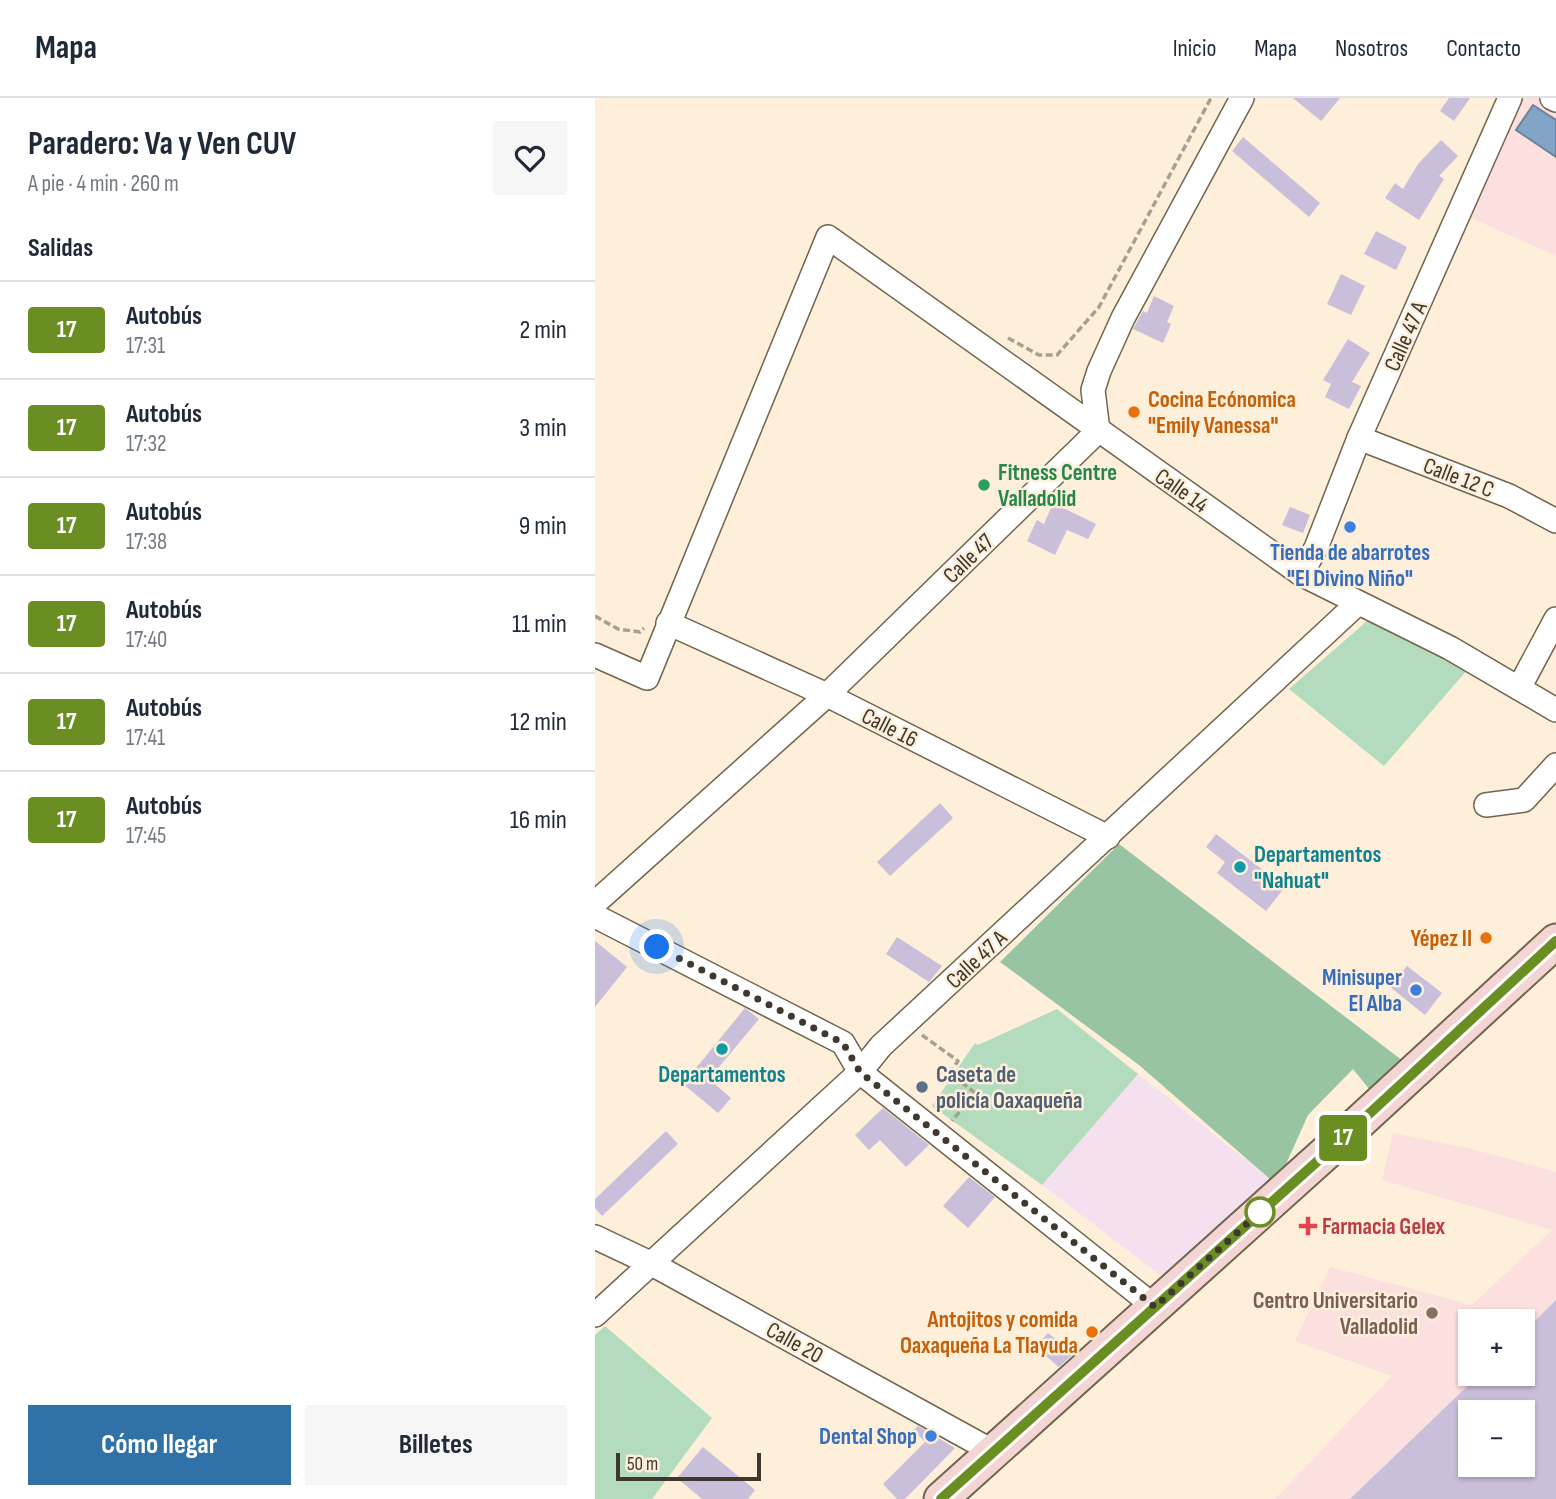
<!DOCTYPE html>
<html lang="es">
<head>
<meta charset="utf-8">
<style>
	:root { --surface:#fff; --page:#f6f6f7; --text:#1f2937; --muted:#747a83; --line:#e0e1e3; --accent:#3072a8 }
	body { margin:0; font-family:"Sofia Sans Condensed",sans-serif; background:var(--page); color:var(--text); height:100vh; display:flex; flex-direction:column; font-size:26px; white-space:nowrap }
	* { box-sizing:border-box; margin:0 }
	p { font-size:23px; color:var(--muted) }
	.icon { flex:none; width:38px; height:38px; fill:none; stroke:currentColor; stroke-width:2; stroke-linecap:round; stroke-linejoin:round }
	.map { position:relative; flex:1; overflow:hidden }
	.drawer { display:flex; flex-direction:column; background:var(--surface); width:595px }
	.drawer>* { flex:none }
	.badge { padding:0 14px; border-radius:5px; font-size:24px; line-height:46px }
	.controls { position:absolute; left:863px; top:1211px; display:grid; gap:14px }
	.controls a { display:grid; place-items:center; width:77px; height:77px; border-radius:0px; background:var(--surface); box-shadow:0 2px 5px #0004; font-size:35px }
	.scale { position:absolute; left:21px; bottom:18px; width:145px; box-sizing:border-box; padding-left:7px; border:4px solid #3f382e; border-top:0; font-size:19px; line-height:24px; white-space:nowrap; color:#3f382e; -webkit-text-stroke:5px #fdefda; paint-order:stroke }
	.you { position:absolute; width:35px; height:35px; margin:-18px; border:5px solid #fff; border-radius:50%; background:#1a73e8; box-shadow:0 0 0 10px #1a73e833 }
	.map>.badge { position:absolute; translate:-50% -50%; box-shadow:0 0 0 4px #fff }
	h2 { padding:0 28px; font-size:26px; line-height:63px }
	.round { display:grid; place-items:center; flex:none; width:74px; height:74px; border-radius:0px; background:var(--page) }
	.summary { display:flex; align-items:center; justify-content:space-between; height:119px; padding:0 28px }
	h1 { font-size:33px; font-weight:700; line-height:52px }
	.button { display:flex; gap:14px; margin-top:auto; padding:14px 28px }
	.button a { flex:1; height:80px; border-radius:0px; background:var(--accent); color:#fff; font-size:28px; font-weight:700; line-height:80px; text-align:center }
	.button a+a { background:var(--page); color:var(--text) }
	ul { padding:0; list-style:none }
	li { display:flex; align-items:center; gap:21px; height:98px; padding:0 28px; border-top:2px solid var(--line) }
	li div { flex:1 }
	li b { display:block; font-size:26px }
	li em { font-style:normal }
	li .badge { min-width:77px; font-weight:700; text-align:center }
	header { display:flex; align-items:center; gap:42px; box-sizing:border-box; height:98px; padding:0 35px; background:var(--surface); border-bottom:2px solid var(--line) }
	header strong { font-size:33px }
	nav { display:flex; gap:38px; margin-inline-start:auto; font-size:24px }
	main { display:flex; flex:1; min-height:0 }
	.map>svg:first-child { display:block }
	.commercial { fill:#f5e0ef }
	.education { fill:#fbe0df; fill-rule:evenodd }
	.green { fill:#b2dcbd }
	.forest { fill:#98c4a4 }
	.water { fill:#81a4c7; stroke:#6d8499; stroke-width:2 }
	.building { fill:#c9bfda; fill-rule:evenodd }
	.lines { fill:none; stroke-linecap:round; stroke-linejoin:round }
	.street-casing { stroke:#72634c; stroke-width:26 }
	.secondary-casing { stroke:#72634c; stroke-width:37 }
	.path { stroke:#aa9f8f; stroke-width:3.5; stroke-dasharray:7 3.5; stroke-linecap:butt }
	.street { stroke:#fff; stroke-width:23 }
	.secondary { stroke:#f3d5d4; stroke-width:33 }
	.line-casing { stroke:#fff; stroke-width:16 }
	.line { stroke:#6b8e23; stroke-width:10 }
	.walk { stroke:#3f382e; stroke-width:7; stroke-dasharray:0 12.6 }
	.food-dot { fill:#e8710a; stroke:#fdefda; stroke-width:2.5 }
	.leisure-dot { fill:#2e9e5b; stroke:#fdefda; stroke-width:2.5 }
	.shop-dot { fill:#3f7fe0; stroke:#fdefda; stroke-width:2.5 }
	.culture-dot { fill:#0f9aa8; stroke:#fdefda; stroke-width:2.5 }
	.service-dot { fill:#5c6f8a; stroke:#fdefda; stroke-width:2.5 }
	.stop-dot { fill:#fff; stroke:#6b8e23; stroke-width:3.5 }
	.health-dot { fill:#e0444e; stroke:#fdefda; stroke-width:2.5 }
	.education-dot { fill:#8d6e63; stroke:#fdefda; stroke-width:2.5 }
	.labels { text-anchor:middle; stroke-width:5; stroke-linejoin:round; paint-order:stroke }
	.street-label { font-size:23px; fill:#3f382e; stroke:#fdefda }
	.food-label { font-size:23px; font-weight:bold; fill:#c56008; stroke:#fdefda; text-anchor:end }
	.leisure-label { font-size:23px; font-weight:bold; fill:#27864d; stroke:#fdefda; text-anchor:start }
	.shop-label { font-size:23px; font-weight:bold; fill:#366cbe; stroke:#fdefda; text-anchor:end }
	.culture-label { font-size:23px; font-weight:bold; fill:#0d838f; stroke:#fdefda; text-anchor:start }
	.service-label { font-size:23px; font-weight:bold; fill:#4e5e75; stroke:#fdefda; text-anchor:start }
	.health-label { font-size:23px; font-weight:bold; fill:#be3a42; stroke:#fdefda; text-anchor:start }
	.education-label { font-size:23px; font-weight:bold; fill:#785e54; stroke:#fdefda; text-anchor:end }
</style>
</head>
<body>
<header>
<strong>Mapa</strong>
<nav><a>Inicio</a><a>Mapa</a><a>Nosotros</a><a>Contacto</a></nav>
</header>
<main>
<section class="drawer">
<div class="summary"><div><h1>Paradero: Va y Ven CUV</h1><p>A pie · 4 min · 260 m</p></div><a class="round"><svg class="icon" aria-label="heart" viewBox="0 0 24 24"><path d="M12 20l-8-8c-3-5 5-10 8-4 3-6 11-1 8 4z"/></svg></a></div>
<h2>Salidas</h2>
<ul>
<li><span class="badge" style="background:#6b8e23;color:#fff">17</span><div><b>Autobús</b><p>17:31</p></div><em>2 min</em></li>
<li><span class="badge" style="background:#6b8e23;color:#fff">17</span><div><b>Autobús</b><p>17:32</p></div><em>3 min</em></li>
<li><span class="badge" style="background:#6b8e23;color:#fff">17</span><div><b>Autobús</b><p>17:38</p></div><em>9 min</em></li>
<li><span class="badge" style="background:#6b8e23;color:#fff">17</span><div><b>Autobús</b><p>17:40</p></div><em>11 min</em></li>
<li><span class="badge" style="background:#6b8e23;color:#fff">17</span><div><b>Autobús</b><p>17:41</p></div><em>12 min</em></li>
<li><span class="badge" style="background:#6b8e23;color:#fff">17</span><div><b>Autobús</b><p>17:45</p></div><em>16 min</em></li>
</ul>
<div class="button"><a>Cómo llegar</a><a>Billetes</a></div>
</section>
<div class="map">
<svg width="961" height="1401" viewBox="0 0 961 1401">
	<rect width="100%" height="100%" fill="#fdefda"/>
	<polygon class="commercial" points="543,976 676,1082 567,1178 447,1087"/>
	<g class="education">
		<polygon points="928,0 946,0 961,10 961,158 874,119"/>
		<path d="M798 1035 877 1051 961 1074V1401H680L797 1278 700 1243 735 1169 877 1207 957 1132 787 1082ZM875 1223H928V1276H875ZM875 1314H928V1367H875Z"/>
	</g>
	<g class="green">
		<polygon points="779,517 873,571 789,668 694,591"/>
		<polygon points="462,911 543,976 447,1087 337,1008 380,945 383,947"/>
		<polygon points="10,1228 117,1320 57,1401 0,1401 0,1237"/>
	</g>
	<polygon class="forest" points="524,746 808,963 775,992 758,971 713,1017 691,1066 676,1082 544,967 405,864"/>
	<polygon class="water" points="938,7 961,22 961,59 921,32"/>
	<g class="building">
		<polygon points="698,0 745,0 726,23"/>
		<polygon points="854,0 875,0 859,23 845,13"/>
		<polygon points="648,39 725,105 714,119 637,53"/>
		<polygon points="846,42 863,58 844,78 849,81 824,122 790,100 800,85 808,91 823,66"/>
		<polygon points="781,133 812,149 801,172 769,156"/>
		<polygon points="746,176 770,188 756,217 732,206"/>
		<polygon points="559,198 579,208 572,224 576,226 568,245 538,231 548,213 552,215"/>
		<polygon points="753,241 775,255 757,284 766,288 754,311 730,299 736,286 728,282"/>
		<polygon points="458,405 501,426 493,441 472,432 460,457 432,443 442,422 449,426"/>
		<polygon points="695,409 715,417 708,435 687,427"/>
		<polygon points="345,705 358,720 295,778 282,764"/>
		<polygon points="621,736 690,789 671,813 622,775 630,764 611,749"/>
		<polygon points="302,839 347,868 334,884 291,856"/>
		<polygon points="0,843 32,869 0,909"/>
		<polygon points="812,868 847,895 830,917 795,889"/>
		<polygon points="150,910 164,921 114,981 136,1000 123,1015 88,986"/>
		<polygon points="288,1010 334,1047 311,1069 285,1042 274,1052 260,1037"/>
		<polygon points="71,1033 83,1046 7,1118 0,1110 0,1101"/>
		<polygon points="374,1079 400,1099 373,1130 348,1108"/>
		<path d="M961 1202V1401H755L885 1276H928V1235ZM875 1314H928V1367H875Z"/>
		<polygon points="453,1235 479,1255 464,1269 440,1249"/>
		<polygon points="323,1328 360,1350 310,1401 302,1401 288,1386 330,1344 319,1332"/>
		<polygon points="108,1349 160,1392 153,1401 107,1401 82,1380"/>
	</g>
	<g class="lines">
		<defs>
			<g id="street">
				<polyline points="957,0 961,2"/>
				<polyline points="764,340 914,398 961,423"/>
				<polyline points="706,476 721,450 764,340 915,0"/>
				<polyline points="73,525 232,597 513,739"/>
				<polyline points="0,557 52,580 233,139 706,476 855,550 961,612"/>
				<polyline points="924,590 961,521"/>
				<polyline points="891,707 929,702 961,667"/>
				<polyline points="0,805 232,597 503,333 498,292 504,273 528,220 647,0"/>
				<polyline points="0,818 248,945 265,974 560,1209"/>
				<polyline points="0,1139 57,1166 397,1353"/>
				<polyline points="0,1217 265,974 286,948 763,505"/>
			</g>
			<polyline id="secondary" points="346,1401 735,1051 961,843"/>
		</defs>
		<use href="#street" class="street-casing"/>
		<use href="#secondary" class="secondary-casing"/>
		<g class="path">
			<polyline points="413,240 444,257 462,257 504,209 616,0"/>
			<polyline points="0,518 23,531 45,534 49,530"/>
			<polyline points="327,937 363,963 355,975 380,995 357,1023"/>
		</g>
		<use href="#street" class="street"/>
		<use href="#secondary" class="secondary"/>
	</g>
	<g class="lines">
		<defs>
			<polyline id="line" points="346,1401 735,1052 961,843"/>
		</defs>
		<use href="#line" class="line-casing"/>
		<use href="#line" class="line"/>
		<polyline class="walk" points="62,849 248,945 265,974 560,1209 665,1114"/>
	</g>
	<g class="food-dot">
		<circle cx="539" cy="314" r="7"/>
		<circle cx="891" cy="840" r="7"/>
		<circle cx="497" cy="1234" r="7"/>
	</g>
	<circle class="leisure-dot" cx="389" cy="387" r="7"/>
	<g class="shop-dot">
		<circle cx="755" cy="429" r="7"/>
		<circle cx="821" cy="892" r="7"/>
		<circle cx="336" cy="1338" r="7"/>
	</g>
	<g class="culture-dot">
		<circle cx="645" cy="769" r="7"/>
		<circle cx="127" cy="951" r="7"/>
	</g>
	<circle class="service-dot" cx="327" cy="989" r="7"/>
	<circle class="stop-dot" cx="665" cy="1114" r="14"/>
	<path class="health-dot" d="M709.5 1117.5h7v7h7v7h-7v7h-7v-7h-7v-7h7z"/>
	<circle class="education-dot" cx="837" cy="1215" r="7"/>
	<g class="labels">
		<g class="street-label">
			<text transform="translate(810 238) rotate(-66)" y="8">Calle 47 A</text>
			<text transform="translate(864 379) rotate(21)" y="8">Calle 12 C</text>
			<text transform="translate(587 392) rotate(35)" y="8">Calle 14</text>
			<text transform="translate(373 460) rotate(-44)" y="8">Calle 47</text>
			<text transform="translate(295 629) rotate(27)" y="8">Calle 16</text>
			<text transform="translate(381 861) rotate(-43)" y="8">Calle 47 A</text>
			<text transform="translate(200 1244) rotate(29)" y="8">Calle 20</text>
		</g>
		<g class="food-label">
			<text x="553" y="309" text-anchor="start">Cocina Ecónomica<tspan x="553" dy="26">"Emily Vanessa"</tspan></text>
			<text x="877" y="848">Yépez II</text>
			<text x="483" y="1229">Antojitos y comida<tspan x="483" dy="26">Oaxaqueña La Tlayuda</tspan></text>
		</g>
		<g class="leisure-label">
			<text x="403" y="382">Fitness Centre<tspan x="403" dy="26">Valladolid</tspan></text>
		</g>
		<g class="shop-label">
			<text x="755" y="462" text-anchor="middle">Tienda de abarrotes<tspan x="755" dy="26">"El Divino Niño"</tspan></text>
			<text x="807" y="887">Minisuper<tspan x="807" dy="26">El Alba</tspan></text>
			<text x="322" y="1346">Dental Shop</text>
		</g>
		<g class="culture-label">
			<text x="659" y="764">Departamentos<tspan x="659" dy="26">"Nahuat"</tspan></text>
			<text x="127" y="984" text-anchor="middle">Departamentos</text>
		</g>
		<g class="service-label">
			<text x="341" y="984">Caseta de<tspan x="341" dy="26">policía Oaxaqueña</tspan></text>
		</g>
		<g class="health-label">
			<text x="727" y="1136">Farmacia Gelex</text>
		</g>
		<g class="education-label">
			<text x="823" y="1210">Centro Universitario<tspan x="823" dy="26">Valladolid</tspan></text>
		</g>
	</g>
</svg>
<div class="controls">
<a>+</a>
<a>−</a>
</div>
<div class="scale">50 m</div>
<div class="you" style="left:62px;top:849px"></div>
<b class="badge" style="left:748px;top:1040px;background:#6b8e23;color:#fff">17</b>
</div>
</main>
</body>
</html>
